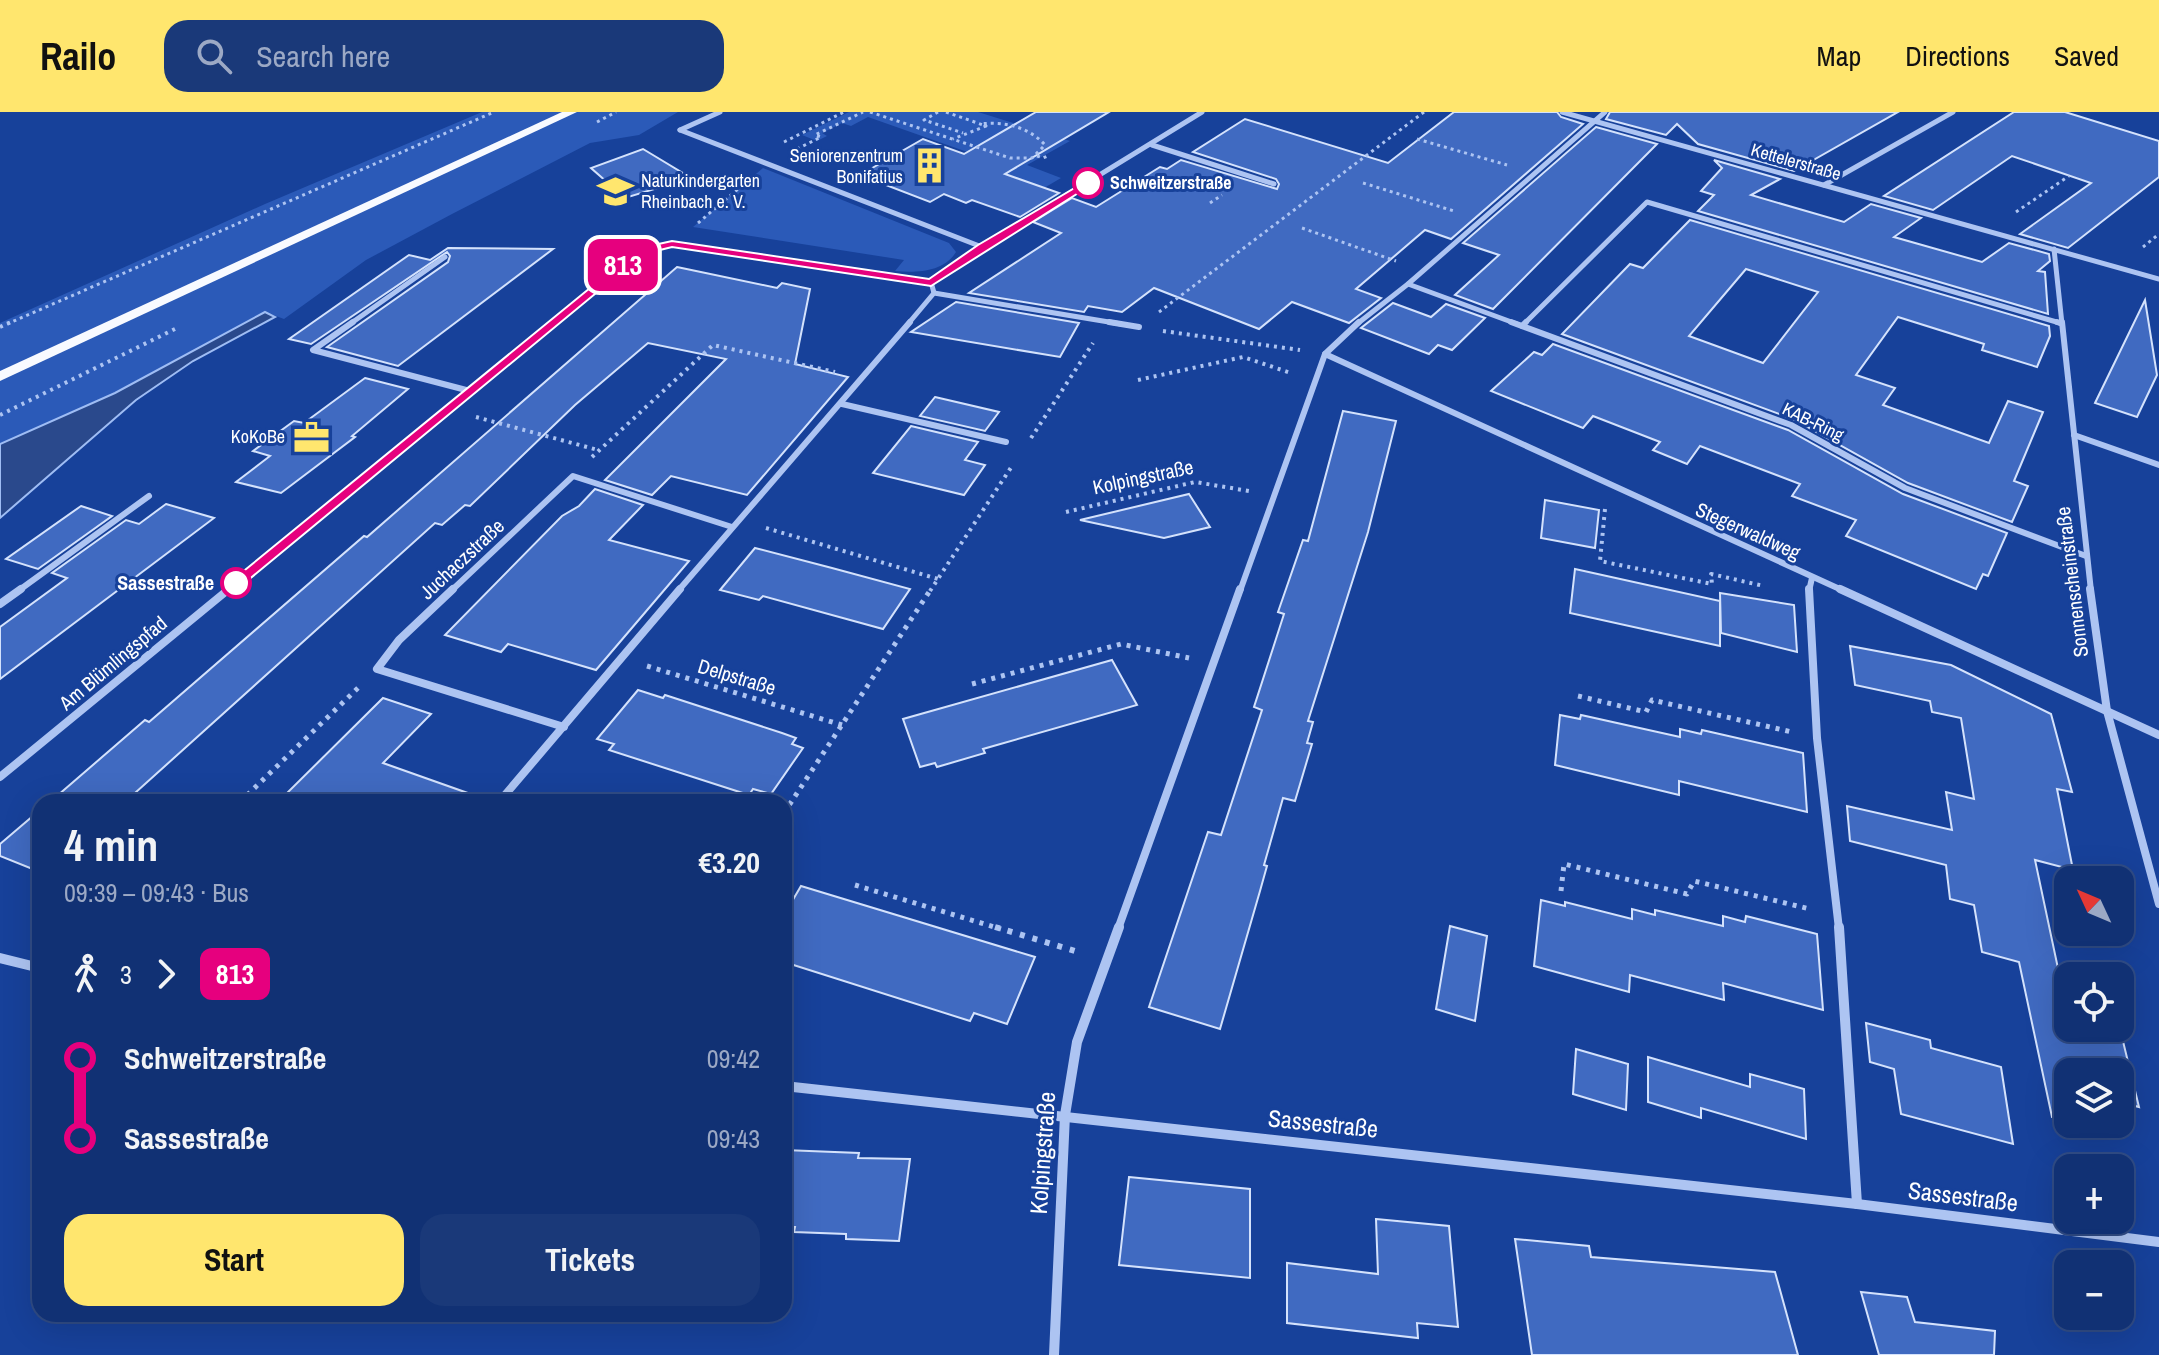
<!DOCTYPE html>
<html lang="en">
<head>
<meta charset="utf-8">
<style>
	:root { --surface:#113174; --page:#1a3979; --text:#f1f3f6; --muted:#9ca9c5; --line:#304c86; --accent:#ffe66e }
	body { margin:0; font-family:"Archivo Narrow",sans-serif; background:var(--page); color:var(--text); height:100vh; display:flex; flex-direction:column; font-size:30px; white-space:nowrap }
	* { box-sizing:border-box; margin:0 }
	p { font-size:26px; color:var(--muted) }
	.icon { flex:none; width:44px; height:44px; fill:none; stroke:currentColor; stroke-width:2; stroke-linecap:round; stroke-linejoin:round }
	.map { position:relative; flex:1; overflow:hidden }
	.sheet { position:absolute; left:32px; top:682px; width:760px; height:528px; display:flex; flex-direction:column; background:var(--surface); border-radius:24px; box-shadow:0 8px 32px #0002,0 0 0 2px var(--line) }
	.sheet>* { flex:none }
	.badge { padding:0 16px; border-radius:12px; font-size:28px; line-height:52px }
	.needle { width:52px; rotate:314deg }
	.tools { position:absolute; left:2054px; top:754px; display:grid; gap:16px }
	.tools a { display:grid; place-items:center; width:80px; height:80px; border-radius:16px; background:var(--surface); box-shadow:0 8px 32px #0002,0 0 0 2px var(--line); font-size:40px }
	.map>.badge { position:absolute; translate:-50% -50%; box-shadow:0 0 0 4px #fff }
	.legs { display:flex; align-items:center; gap:12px; height:88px; padding:0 32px; font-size:26px }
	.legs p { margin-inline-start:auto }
	.headline { display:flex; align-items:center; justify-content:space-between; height:136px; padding:0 32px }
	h1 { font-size:44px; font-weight:800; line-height:60px }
	.cta { display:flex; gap:16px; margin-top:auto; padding:16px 32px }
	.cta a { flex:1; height:92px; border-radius:24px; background:var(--accent); color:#111; font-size:32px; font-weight:800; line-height:92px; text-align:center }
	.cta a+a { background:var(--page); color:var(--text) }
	ul { padding:0 32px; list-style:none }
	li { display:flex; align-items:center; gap:28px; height:80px; font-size:30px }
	li i { display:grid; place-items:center; width:12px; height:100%; margin:0 10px; background:currentColor }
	li i::after { content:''; width:20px; height:20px; margin:-10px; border:6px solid; border-radius:50%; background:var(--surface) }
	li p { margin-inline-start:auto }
	li:first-child i { background:linear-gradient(#0000 50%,currentColor 0) }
	li:last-child i { background:linear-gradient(currentColor 50%,#0000 0) }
	header { display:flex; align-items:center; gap:48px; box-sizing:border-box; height:112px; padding:0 40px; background:var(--accent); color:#111 }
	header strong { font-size:38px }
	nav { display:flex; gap:44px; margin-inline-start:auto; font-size:28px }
	.search { width:560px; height:72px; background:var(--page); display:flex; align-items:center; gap:20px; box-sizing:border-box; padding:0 28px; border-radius:24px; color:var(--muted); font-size:30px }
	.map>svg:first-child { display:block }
	.green { fill:#2b5ab8 }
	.water { fill:#2a498c; stroke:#9fbdf4; stroke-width:2 }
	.building { fill:#406ac1; stroke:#d4e2fc; stroke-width:2; fill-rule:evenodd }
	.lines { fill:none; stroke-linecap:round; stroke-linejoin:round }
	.path-far3 { stroke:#adc4f2; stroke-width:3; stroke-dasharray:3 4; stroke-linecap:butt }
	.path-far2 { stroke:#adc4f2; stroke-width:4; stroke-dasharray:3 5; stroke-linecap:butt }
	.path-far1 { stroke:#adc4f2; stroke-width:5; stroke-dasharray:4 6; stroke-linecap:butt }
	.path { stroke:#adc4f2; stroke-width:6; stroke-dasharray:5 8; stroke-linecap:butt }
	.street-far3 { stroke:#adc4f2; stroke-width:5 }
	.street-far2 { stroke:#adc4f2; stroke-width:6 }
	.street-far1 { stroke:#adc4f2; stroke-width:8 }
	.street { stroke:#adc4f2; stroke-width:10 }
	.primary { fill:#f8faff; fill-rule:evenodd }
	.line-1 { fill:#e6007e; stroke:#fff; stroke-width:2 }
	.stop-1-dot { fill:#fff; stroke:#e6007e; stroke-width:4 }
	.labels { text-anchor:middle; stroke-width:6; stroke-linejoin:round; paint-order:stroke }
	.far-poi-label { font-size:18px; fill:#fff; stroke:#17419a; text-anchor:end }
	.far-street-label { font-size:18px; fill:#fff; stroke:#17419a }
	.far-stop-label { font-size:18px; font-weight:bold; fill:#fff; stroke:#17419a; text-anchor:start }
	.street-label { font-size:20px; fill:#fff; stroke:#17419a }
	.stop-label { font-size:20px; font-weight:bold; fill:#fff; stroke:#17419a; text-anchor:end }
	.near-street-label { font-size:24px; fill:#fff; stroke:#17419a }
</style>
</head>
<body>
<header>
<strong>Railo</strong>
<div class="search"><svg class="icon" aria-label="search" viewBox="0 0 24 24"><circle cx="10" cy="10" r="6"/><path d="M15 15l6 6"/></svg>Search here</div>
<nav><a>Map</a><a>Directions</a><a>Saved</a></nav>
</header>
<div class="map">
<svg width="2159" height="1243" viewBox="0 0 2159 1243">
	<rect width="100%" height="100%" fill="#17419a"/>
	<g class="green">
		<polygon points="482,0 678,0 639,23 590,31 452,102 366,148 284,207 265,200 115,282 0,332 0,211 265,92"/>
		<polygon points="849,0 978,0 1070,29 1027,53 1061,66 1044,76 967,47 973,42 868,5 851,14 842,11 822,21 827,24 817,29 802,23"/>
		<path d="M763 56 949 131 956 140C944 160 917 161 895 159L904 148 693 115Z"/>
	</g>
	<polygon class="water" points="265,200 275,205 193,249 136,288 0,406 0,332 115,281"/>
	<g class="building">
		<polygon points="1036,0 1109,0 1005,62 1059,81 1020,105 972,88 966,91 944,82 930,90 860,63 923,27 964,42"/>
		<polygon points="1454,0 1557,0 1561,5 1583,12 1451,127 1425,118 1356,177 1381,186 1349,211 1292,190 1259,217 1154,176 1122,200 1088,194 1084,200 969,181 1061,121 1033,110 1072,86 1096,95 1160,55 1167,57 1181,48 1277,77 1279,72 1276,67 1193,40 1245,7 1388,51"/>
		<polygon points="1610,0 1898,0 1794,59 1698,32 1677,12 1666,23 1606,7"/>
		<polygon points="2014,0 2065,0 2159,29 2159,65 2068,136 2020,122 2091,71 2012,44 1933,98 1884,84"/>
		<polygon points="1596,15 1657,32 1493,197 1455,183 1499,143 1463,131"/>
		<polygon points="643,37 691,66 625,86 591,56"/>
		<polygon points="1714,48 1780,67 1751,83 1844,110 1871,92 1921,106 1894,125 1982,150 2009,131 2049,142 2050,149 2038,159 2045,160 2048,202 1698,99 1714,83 1701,79 1722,56"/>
		<path d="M1690 108 2049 214 2050 224 2037 255 1982 238 1984 232 1898 205 1856 263 1895 276 1883 293 1989 331 2008 289 2043 300 2014 369 2028 374 2012 410 1908 371 1793 307 1562 222 1630 152 1643 156ZM1746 157 1818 180 1763 251 1689 224Z"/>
		<polygon points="448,136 553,137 398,254 327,235 448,150 450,144 447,140 311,232 289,227 409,143 430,148"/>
		<polygon points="677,155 777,176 782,171 810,177 795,252 848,265 747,383 671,364 652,383 605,368 726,247 648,231 575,293 470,394 465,393 442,413 435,411 125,690 50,690 145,608 149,610 364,424 367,425"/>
		<polygon points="2145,188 2157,263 2137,305 2095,291"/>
		<polygon points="956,190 1079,211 1060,245 911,220"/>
		<polygon points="1393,191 1431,205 1446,192 1485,206 1452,238 1438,233 1429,242 1361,216"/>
		<polygon points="1553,232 1788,318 1903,382 2007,421 1988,464 1983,462 1976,477 1846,424 1856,408 1792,384 1800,372 1700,334 1687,352 1653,338 1660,330 1593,304 1583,316 1491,279 1534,240 1542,243"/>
		<polygon points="365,266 408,277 352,324 355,325 281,381 236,370 270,344 253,339 294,309 304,311"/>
		<polygon points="935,285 999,300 985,319 920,304"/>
		<polygon points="1343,299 1396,309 1368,420 1308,609 1313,610 1307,631 1312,632 1295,689 1283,686 1264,753 1267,754 1260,779 1220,917 1149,895 1208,720 1221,723 1262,598 1254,595 1284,502 1278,500 1303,428 1308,429"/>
		<polygon points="911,314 978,330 965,348 985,353 964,383 873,361"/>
		<polygon points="595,377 643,393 609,428 689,449 596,558 508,532 501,540 445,523 562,404 579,394"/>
		<polygon points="1189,382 1210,415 1164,426 1080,408"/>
		<polygon points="1545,388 1599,398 1595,436 1541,426"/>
		<polygon points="166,392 214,406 0,567 0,515 67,466 52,461 126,408 139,412"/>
		<polygon points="81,394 112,404 38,457 6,447"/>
		<polygon points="755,436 832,456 910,477 883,517 763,484 759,488 720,478"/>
		<polygon points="1575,457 1720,489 1720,534 1570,501"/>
		<polygon points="1720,481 1794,493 1797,540 1721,521"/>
		<polygon points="1850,534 1951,553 2051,602 2072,680 2057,677 2073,758 2035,748 2063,880 2068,881 2068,916 2101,916 2121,921 2139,995 2120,990 2120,960 2068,960 2068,1003 2052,1005 2019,850 1982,840 1974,793 1950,787 1946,753 1850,729 1847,694 1952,718 1946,680 1974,687 1961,606 1932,600 1930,589 1855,573"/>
		<polygon points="1112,548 1137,593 983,637 985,641 937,655 935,651 920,655 903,607"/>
		<polygon points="638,578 663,586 665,583 782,621 796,626 792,632 803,636 771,682 753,677 749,683 609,638 614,632 597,627"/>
		<polygon points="383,586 431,602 383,651 479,685 478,690 278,690"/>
		<polygon points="1560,603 1580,607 1581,603 1680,625 1680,617 1701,622 1702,618 1803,641 1807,700 1679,669 1679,683 1555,653"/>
		<polygon points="40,698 40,760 0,744 0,732"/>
		<polygon points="801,774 1035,845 1007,912 974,901 970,909 784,850 784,803"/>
		<polygon points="1541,788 1565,794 1565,790 1632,807 1632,797 1655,803 1655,798 1723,814 1723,804 1745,810 1746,804 1817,822 1823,898 1723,871 1724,888 1630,863 1629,880 1534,854"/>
		<polygon points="1450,814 1487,824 1475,909 1436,897"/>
		<polygon points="1866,911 1930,928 1931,936 2001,955 2013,1032 1901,1002 1894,957 1870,950"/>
		<polygon points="1576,937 1628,952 1626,998 1573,982"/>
		<polygon points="1648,945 1750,975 1750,962 1804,977 1806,1027 1701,996 1701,1006 1648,990"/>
		<polygon points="784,1038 859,1041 858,1046 910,1047 899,1129 846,1127 846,1122 794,1120 795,1115 784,1115"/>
		<polygon points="1129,1065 1250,1077 1250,1166 1119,1153"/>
		<polygon points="1376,1107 1449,1114 1458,1215 1417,1211 1418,1226 1287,1211 1287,1151 1378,1162"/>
		<polygon points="1515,1127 1589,1134 1591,1145 1775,1160 1798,1243 1532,1243"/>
		<polygon points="1861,1180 1907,1185 1915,1210 1995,1219 1994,1243 1879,1243"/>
	</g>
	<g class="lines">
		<g class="path-far3">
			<path d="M870 0 1010 46H1032L1045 33C1029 15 1004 9 980 12"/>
			<polyline points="938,0 924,8 963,21"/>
			<polyline points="946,0 986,14 953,27"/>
			<polyline points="597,10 616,0"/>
			<polyline points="1417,27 1507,53"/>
			<polyline points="784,30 844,0"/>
			<polyline points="797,37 821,25 815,23 863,0"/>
			<polyline points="1037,44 1043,46 1050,43"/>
			<polyline points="1363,71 1454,99"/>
			<polyline points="1210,91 1222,83"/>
			<polyline points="2016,100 2069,64"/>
			<polyline points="698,111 745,71"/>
			<polyline points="1302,116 1396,149"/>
			<polyline points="2143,135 2159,122"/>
			<polyline points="1159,200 1424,0"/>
			<polyline points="7,212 494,0"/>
		</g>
		<g class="path-far2">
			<polyline points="0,215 11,210"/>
			<polyline points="1163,219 1300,238"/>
			<polyline points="1138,268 1243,245 1291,261"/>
			<polyline points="0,303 179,215"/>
			<polyline points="476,305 598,338"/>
			<polyline points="1031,326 1093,231"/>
			<polyline points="592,345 713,233 835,260"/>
			<polyline points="1605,397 1600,449 1712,472 1711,462 1764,474"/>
			<polyline points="1066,400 1195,370 1249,379"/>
			<polyline points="766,416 938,467"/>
			<polyline points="930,479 1012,354"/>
		</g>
		<g class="path-far1">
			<polyline points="647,554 842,613"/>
			<polyline points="972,572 1121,532 1189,546"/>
			<polyline points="1578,584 1646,600 1652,588 1792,620"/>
			<polyline points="240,690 360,574"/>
			<polyline points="784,701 931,477"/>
			<polyline points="855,773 1001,817"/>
			<polyline points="1561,779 1564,752 1687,782 1694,769 1810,797"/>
		</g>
		<polyline class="path" points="995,815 1082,841"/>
		<g class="street-far3">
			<polyline points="1562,0 2159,167"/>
			<polyline points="680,18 982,135"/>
			<polyline points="680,18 720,0"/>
			<polyline points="1152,33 1274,72"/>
			<polyline points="1824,73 1953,0"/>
			<polyline points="2054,137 2062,212"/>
			<polyline points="1408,172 1517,212"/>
			<polyline points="934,181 1121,212"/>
			<polyline points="350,212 445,145"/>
			<path d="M552 212C588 182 624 142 672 132L931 170 982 135 1202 0"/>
			<polyline points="908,212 934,181 931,170"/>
			<polyline points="1357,212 1408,172 1605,0"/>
			<polyline points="1524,212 1647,90 2060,211"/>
		</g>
		<g class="street-far2">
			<polyline points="353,210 313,238 470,279"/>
			<polyline points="1109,210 1139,215"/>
			<polyline points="1511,210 1791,313 1905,376 2086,444"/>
			<polyline points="2057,210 2060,211"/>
			<polyline points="2062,210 2091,479"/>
			<polyline points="1522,214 1526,210"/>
			<polyline points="1325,242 1844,479"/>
			<polyline points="842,292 1006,330"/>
			<polyline points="2074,323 2159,353"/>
			<polyline points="18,479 149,384"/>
			<polyline points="226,479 554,210"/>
			<polyline points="451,479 573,364 732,415"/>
			<polyline points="678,479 910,210"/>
			<polyline points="1240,479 1325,242 1359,210"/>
			<polyline points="1809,479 1812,466"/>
		</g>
		<g class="street-far1">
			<polyline points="453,477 399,528 377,557 564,615"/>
			<polyline points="1809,477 1817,626 1839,817"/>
			<polyline points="1840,477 2159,623"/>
			<polyline points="2090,477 2107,599 2159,792"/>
			<polyline points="0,492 21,477"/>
			<polyline points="0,665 229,477"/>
			<polyline points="499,690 680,477"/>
			<polyline points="1118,817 1240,477"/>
		</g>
		<g class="street">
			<polyline points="1839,815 1857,1092"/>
			<polyline points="0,846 40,856"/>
			<polyline points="784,974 1857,1092 2159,1130"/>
			<polyline points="1054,1243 1065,1003 1077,930 1119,815"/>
		</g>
		<polygon class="primary" points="562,0 577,0 0,269 0,259"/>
	</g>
	<polygon class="line-1" points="1088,68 1091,73 931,174 672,135 652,140 630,153 241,474 236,476 229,471 623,149 645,135 672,129 929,167 978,133"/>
	<defs>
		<symbol id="building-bare" viewBox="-9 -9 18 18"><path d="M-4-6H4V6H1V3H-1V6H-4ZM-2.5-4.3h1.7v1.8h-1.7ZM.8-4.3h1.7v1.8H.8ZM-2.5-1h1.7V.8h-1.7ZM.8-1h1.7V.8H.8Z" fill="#ffe66e" stroke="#17419a" stroke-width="2.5" paint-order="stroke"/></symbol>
		<symbol id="school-bare" viewBox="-9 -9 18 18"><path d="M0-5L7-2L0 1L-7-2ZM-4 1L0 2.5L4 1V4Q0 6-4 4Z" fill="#ffe66e" stroke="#17419a" stroke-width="2.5" paint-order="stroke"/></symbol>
		<symbol id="office-bare" viewBox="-9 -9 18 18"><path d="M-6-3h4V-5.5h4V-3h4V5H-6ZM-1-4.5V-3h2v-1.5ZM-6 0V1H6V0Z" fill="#ffe66e" stroke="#17419a" stroke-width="2.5" paint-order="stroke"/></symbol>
	</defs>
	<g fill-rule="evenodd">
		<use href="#building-bare" x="904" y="28" width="51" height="51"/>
		<use href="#school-bare" x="590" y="54" width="51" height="51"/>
		<use href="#office-bare" x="286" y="300" width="51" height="51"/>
	</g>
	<g class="stop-1-dot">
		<circle cx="1088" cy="71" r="14"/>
		<circle cx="236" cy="471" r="14"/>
	</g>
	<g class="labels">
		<g class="far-poi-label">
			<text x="903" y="50">Seniorenzentrum<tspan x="903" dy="21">Bonifatius</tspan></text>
			<text x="641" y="75" text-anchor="start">Naturkindergarten<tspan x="641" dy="21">Rheinbach e. V.</tspan></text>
			<text x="285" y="331">KoKoBe</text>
		</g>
		<g class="far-street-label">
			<text transform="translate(1796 50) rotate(16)" y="6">Kettelerstraße</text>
			<text transform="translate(1813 310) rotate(26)" y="6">KAB-Ring</text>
		</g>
		<g class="far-stop-label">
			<text x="1110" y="77">Schweitzerstraße</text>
		</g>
		<g class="street-label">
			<text transform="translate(1143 365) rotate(-12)" y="7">Kolpingstraße</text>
			<text transform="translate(1748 419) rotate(24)" y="7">Stegerwaldweg</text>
			<text transform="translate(462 447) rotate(-43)" y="7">Juchaczstraße</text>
			<text transform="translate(2072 470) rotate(-97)" y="7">Sonnenscheinstraße</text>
			<text transform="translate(113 551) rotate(-40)" y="7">Am Blümlingspfad</text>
			<text transform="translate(737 565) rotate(17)" y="7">Delpstraße</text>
		</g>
		<g class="stop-label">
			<text x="214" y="478">Sassestraße</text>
		</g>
		<g class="near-street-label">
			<text transform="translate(1323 1012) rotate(6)" y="8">Sassestraße</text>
			<text transform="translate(1043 1041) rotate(-86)" y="8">Kolpingstraße</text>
			<text transform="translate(1963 1085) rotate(7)" y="8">Sassestraße</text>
		</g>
	</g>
</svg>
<div class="tools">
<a><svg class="needle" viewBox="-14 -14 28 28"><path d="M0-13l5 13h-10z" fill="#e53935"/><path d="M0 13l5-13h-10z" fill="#9ca9c5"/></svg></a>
<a><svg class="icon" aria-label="locate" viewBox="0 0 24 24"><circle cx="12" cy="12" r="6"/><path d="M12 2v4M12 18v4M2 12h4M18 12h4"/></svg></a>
<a><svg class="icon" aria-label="layers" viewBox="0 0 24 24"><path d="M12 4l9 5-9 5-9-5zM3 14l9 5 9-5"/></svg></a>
<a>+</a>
<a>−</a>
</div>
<b class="badge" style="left:623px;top:153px;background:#e6007e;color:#fff">813</b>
<section class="sheet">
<div class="headline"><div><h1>4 min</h1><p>09:39 – 09:43 · Bus</p></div><b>€3.20</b></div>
<div class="legs"><svg class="icon" aria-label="walk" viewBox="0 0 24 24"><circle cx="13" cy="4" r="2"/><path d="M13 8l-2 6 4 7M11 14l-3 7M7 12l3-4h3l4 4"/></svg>3<svg class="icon" aria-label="forward" viewBox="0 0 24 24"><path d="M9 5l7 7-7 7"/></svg><b class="badge" style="background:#e6007e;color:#fff">813</b></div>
<ul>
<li><i style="color:#e6007e"></i><b>Schweitzerstraße</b><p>09:42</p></li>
<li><i style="color:#e6007e"></i><b>Sassestraße</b><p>09:43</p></li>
</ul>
<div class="cta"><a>Start</a><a>Tickets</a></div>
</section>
</div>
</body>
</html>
